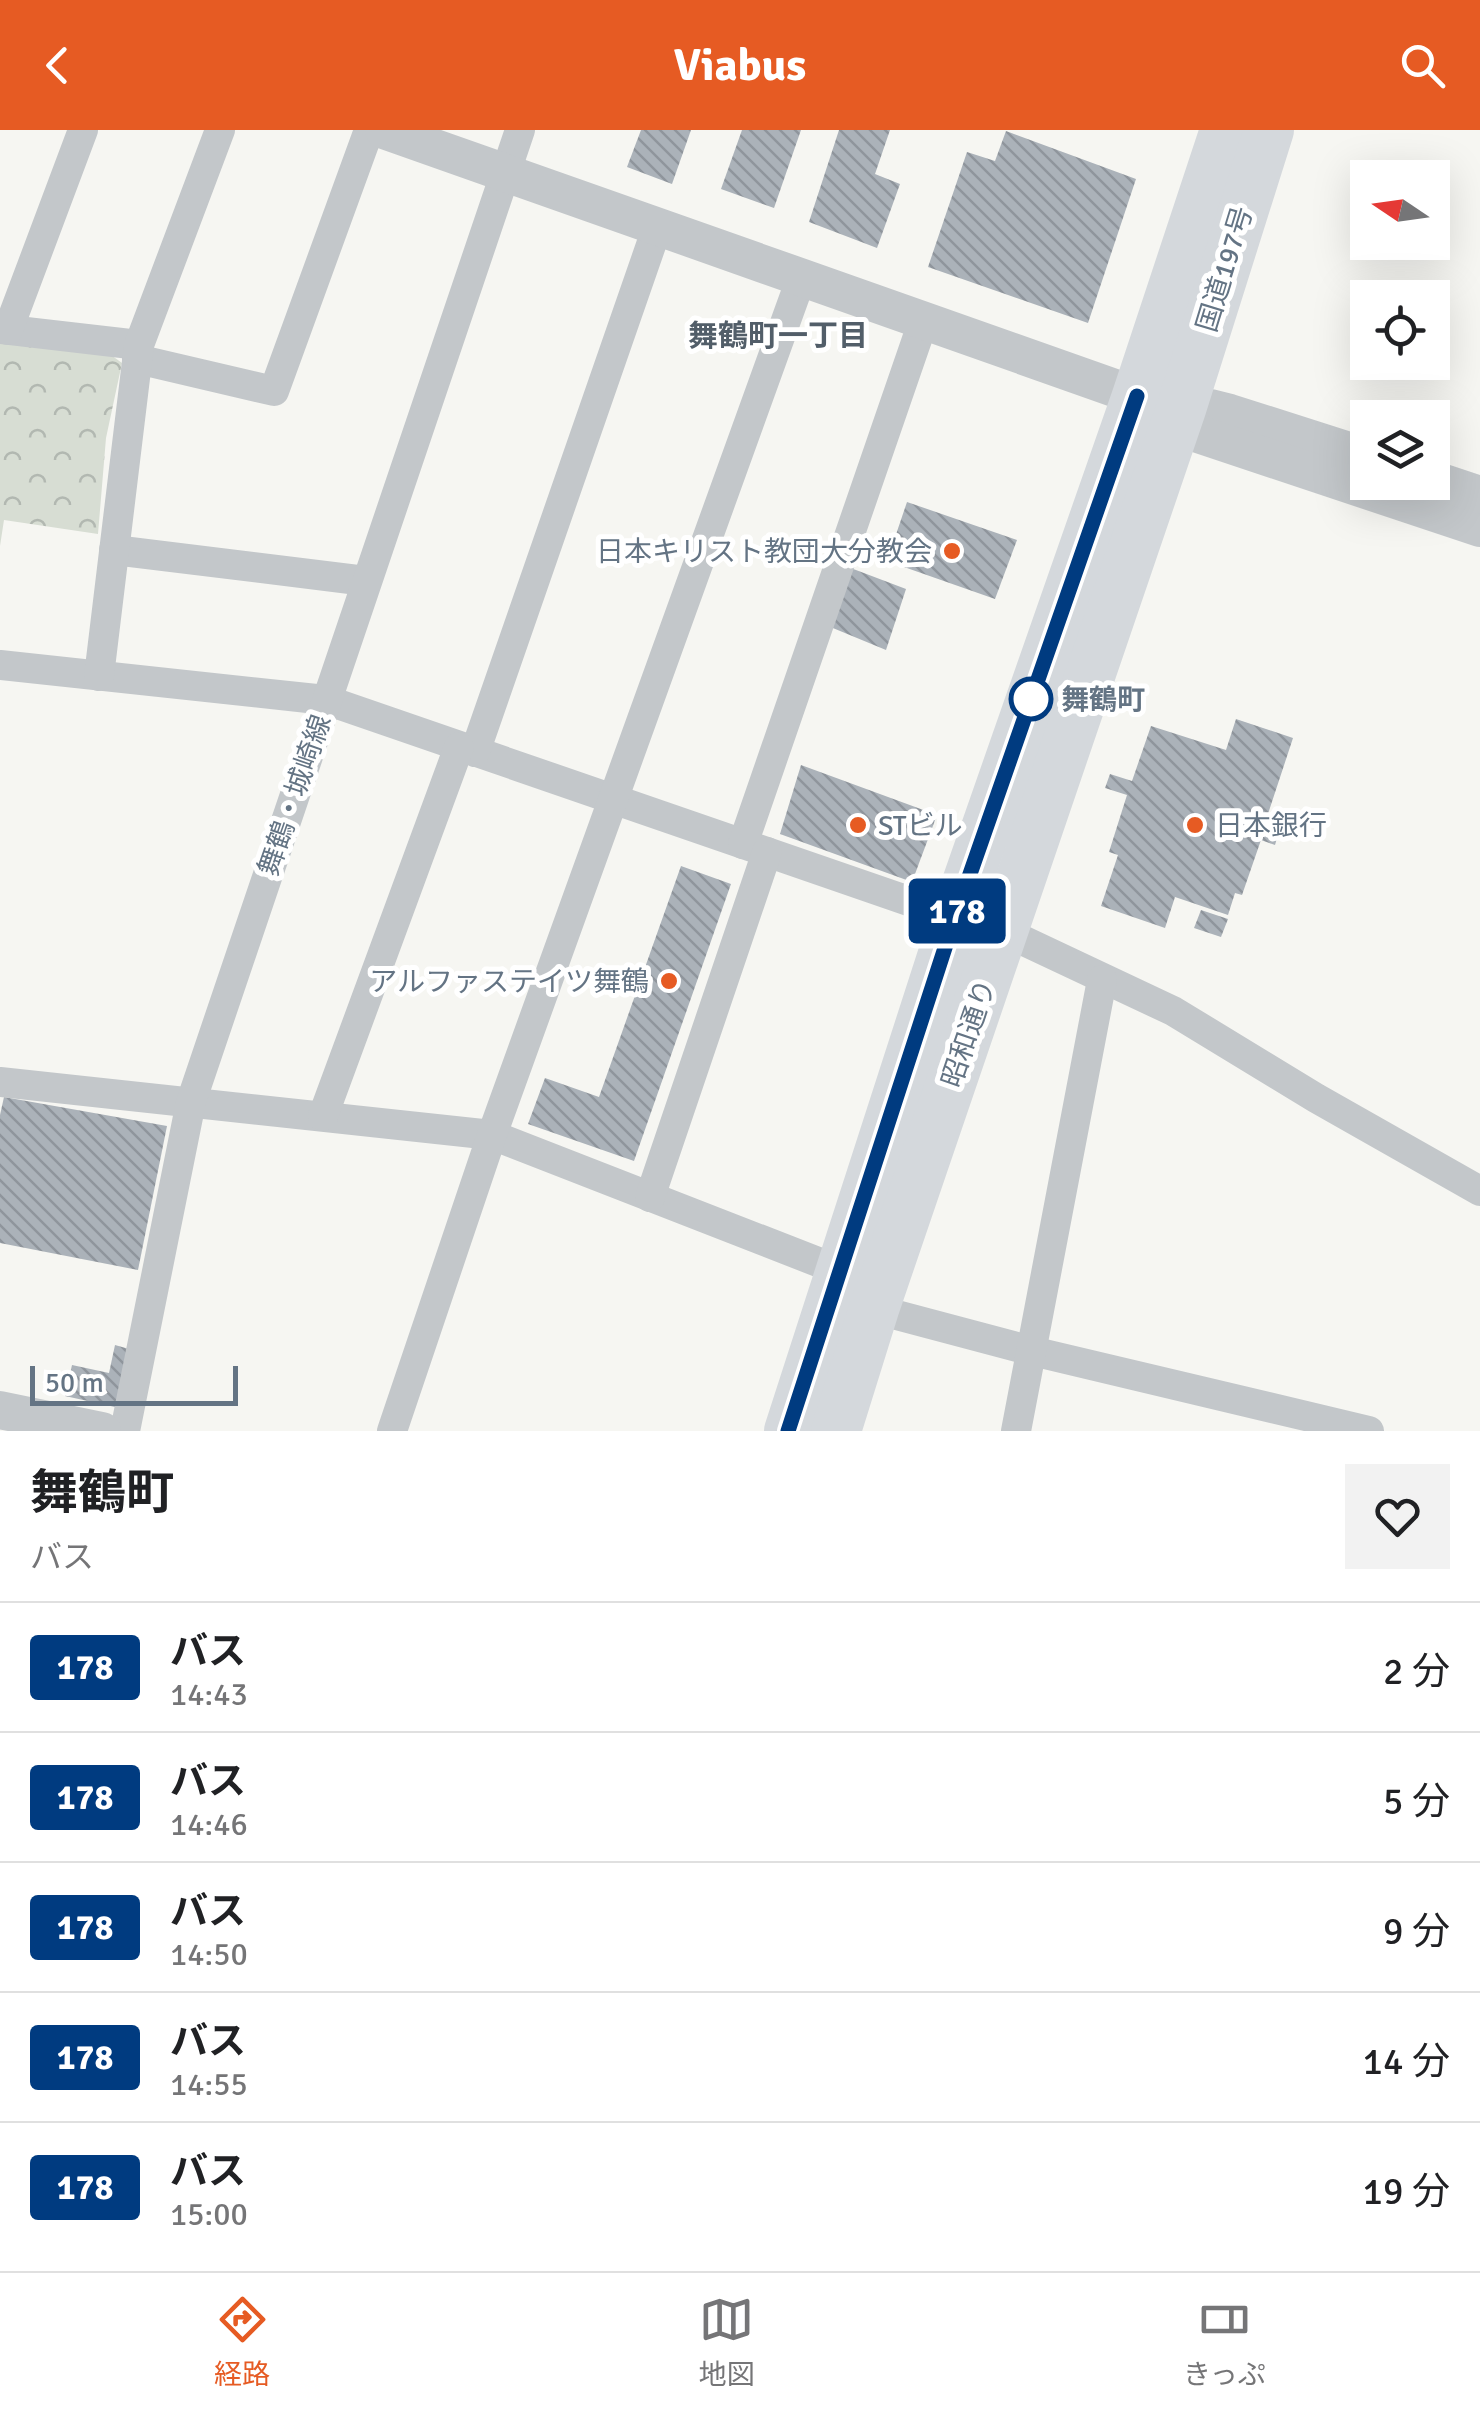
<!DOCTYPE html>
<html lang="ja">
<head>
<meta charset="utf-8">
<style>
	:root { --surface:#fff; --page:#f2f2f2; --text:#202124; --muted:#757577; --line:#e0e0e0; --accent:#e65b23 }
	body { margin:0; font-family:Signika,"Noto Sans JP",sans-serif; background:var(--page); color:var(--text); height:100vh; display:flex; flex-direction:column; font-size:38px; white-space:nowrap }
	* { box-sizing:border-box; margin:0 }
	p { font-size:32px; color:var(--muted) }
	.icon { flex:none; width:55px; height:55px; fill:none; stroke:currentColor; stroke-width:2; stroke-linecap:round; stroke-linejoin:round }
	.map { position:relative; height:1301px; overflow:hidden }
	.side { display:flex; flex-direction:column; background:var(--surface); flex:1 }
	.side>* { flex:none }
	.badge { padding:0 20px; border-radius:8px; font-size:35px; line-height:65px }
	.needle { width:65px; rotate:283deg }
	.fabs { position:absolute; left:1350px; top:30px; display:grid; gap:20px }
	.fabs a { display:grid; place-items:center; width:100px; height:100px; border-radius:0px; background:var(--surface); box-shadow:0 10px 40px #0002; font-size:50px }
	.scale { position:absolute; left:30px; bottom:25px; width:208px; box-sizing:border-box; padding-left:10px; border:5px solid #647484; border-top:0; font-size:28px; line-height:35px; white-space:nowrap; color:#647484; -webkit-text-stroke:8px #fff; paint-order:stroke }
	.map>.badge { position:absolute; translate:-50% -50%; box-shadow:0 0 0 5px #fff }
	.round { display:grid; place-items:center; flex:none; width:105px; height:105px; border-radius:0px; background:var(--page) }
	.head { display:flex; align-items:center; justify-content:space-between; height:170px; padding:0 30px }
	h1 { font-size:48px; font-weight:700; line-height:75px }
	ul { padding:0; list-style:none }
	li { display:flex; align-items:center; gap:30px; height:130px; padding:0 30px; border-top:2px solid var(--line) }
	li div { flex:1 }
	li b { display:block; font-size:38px }
	li em { font-style:normal }
	li .badge { min-width:110px; font-weight:700; text-align:center }
	header { display:flex; justify-content:space-between; align-items:center; height:130px; padding:0 30px; background:var(--accent); color:#fff; font-size:45px; font-weight:700 }
	.tab-bar { display:flex; justify-content:space-around; align-items:center; height:140px; border-top:2px solid var(--line); background:var(--surface); font-size:28px; color:var(--muted) }
	.tab-bar a { display:grid; justify-items:center; gap:5px }
	.tab-bar .active { color:var(--accent) }
	.map>svg:first-child { display:block }
	.park { fill:url(#park-crowns) }
	.building { fill:url(#building-back-hatch) }
	.lines { fill:none; stroke-linecap:round; stroke-linejoin:round }
	.minor { stroke:#c3c7ca; stroke-width:30 }
	.tertiary { stroke:#c3c7ca; stroke-width:38 }
	.trunk { stroke:#d4d8dc; stroke-width:50 }
	.line-casing { stroke:#fff; stroke-width:22 }
	.line { stroke:#003b80; stroke-width:15 }
	.poi-dot { fill:#e65b23; stroke:#fff; stroke-width:4 }
	.stop-dot { fill:#fff; stroke:#003b80; stroke-width:5 }
	.labels { text-anchor:middle; stroke-width:10; stroke-linejoin:round; paint-order:stroke }
	.street-label { font-size:28px; fill:#647484; stroke:#fff }
	.poi-label { font-size:28px; fill:#647484; stroke:#fff; text-anchor:end }
	.stop-label { font-size:28px; font-weight:bold; fill:#647484; stroke:#fff; text-anchor:start }
	.neighbourhood-label { font-size:30px; font-weight:bold; fill:#525e69; stroke:#fff }
</style>
</head>
<body>
<header><svg class="icon" aria-label="back" viewBox="0 0 24 24"><path d="M15 5l-7 7 7 7"/></svg>Viabus<svg class="icon" aria-label="search" viewBox="0 0 24 24"><circle cx="10" cy="10" r="6"/><path d="M15 15l6 6"/></svg></header>
<div class="map">
<svg width="1480" height="1301" viewBox="0 0 1480 1301">
	<defs>
		<pattern id="park-crowns" width="20" height="18" patternUnits="userSpaceOnUse" patternTransform="scale(2.5)"><rect width="20" height="18" fill="#d7ddd3"/><path d="M2 6a3 3 0 1 1 6 0M12 15a3 3 0 1 1 6 0" fill="none" stroke="#b2b8b1"/></pattern>
		<pattern id="building-back-hatch" width="6" height="6" patternUnits="userSpaceOnUse" patternTransform="scale(2.5)"><rect width="6" height="6" fill="#abb2b9"/><path d="M-1 5l2 2M0 0l6 6M5-1l2 2" fill="none" stroke="#8f959c"/></pattern>
	</defs>
	<rect width="100%" height="100%" fill="#f6f6f2"/>
	<polygon class="park" points="0,212 111,225 122,233 106,308 98,404 4,390 0,416"/>
	<g class="building">
		<polygon points="641,0 691,0 672,54 627,37"/>
		<polygon points="742,0 801,0 774,78 721,59"/>
		<polygon points="839,0 890,0 875,44 900,54 877,118 809,92"/>
		<polygon points="1006,1 1136,49 1088,193 928,137 967,22 995,31"/>
		<polygon points="907,372 1017,410 995,469 887,431"/>
		<polygon points="848,437 906,459 886,520 828,496"/>
		<polygon points="1236,589 1293,608 1265,693 1280,698 1275,715 1261,710 1242,765 1235,763 1228,785 1175,767 1165,798 1101,776 1118,725 1109,722 1127,665 1105,658 1110,644 1132,651 1151,596 1226,620"/>
		<polygon points="801,635 937,685 912,752 780,704"/>
		<polygon points="681,736 731,754 634,1031 528,994 545,948 599,967"/>
		<polygon points="1201,780 1228,789 1221,807 1194,798"/>
		<polygon points="4,967 167,996 138,1140 0,1113 0,985"/>
		<polygon points="115,1215 129,1219 115,1277 65,1266 72,1235 109,1243"/>
	</g>
	<g class="lines">
		<g class="minor">
			<polyline points="0,199 139,215"/>
			<polyline points="8,200 83,0"/>
			<polyline points="137,229 274,261 369,0"/>
			<polyline points="114,420 366,451"/>
			<polyline points="0,535 326,570 955,787 1003,801 1173,881 1316,968 1480,1061"/>
			<polyline points="99,546 139,215 220,0"/>
			<polyline points="475,622 658,95"/>
			<polyline points="743,714 923,192"/>
			<polyline points="0,952 492,1005 841,1141"/>
			<polyline points="323,986 459,617"/>
			<polyline points="650,1067 767,722"/>
			<polyline points="874,1179 1032,1221 1369,1301"/>
			<polyline points="125,1301 191,972 520,0"/>
			<polyline points="392,1301 492,1005 802,146"/>
			<polyline points="1016,1301 1102,850"/>
		</g>
		<g class="tertiary">
			<polyline points="384,0 1137,266 1181,279 1210,278 1230,283 1368,327"/>
			<polyline points="1181,279 1198,304 1480,398"/>
			<polyline points="1432,349 1480,365"/>
			<polyline points="0,1280 102,1301"/>
		</g>
		<g class="trunk">
			<polyline points="789,1301 955,787 1137,266 1225,0"/>
			<polyline points="836,1301 874,1179 1181,279 1269,0"/>
		</g>
	</g>
	<g class="lines">
		<defs>
			<polyline id="line" points="788,1301 955,787 1137,266"/>
		</defs>
		<use href="#line" class="line-casing"/>
		<use href="#line" class="line"/>
	</g>
	<g class="poi-dot">
		<circle cx="952" cy="421" r="10"/>
		<circle cx="858" cy="695" r="10"/>
		<circle cx="1195" cy="695" r="10"/>
		<circle cx="669" cy="851" r="10"/>
	</g>
	<circle class="stop-dot" cx="1031" cy="569" r="20"/>
	<g class="labels">
		<g class="street-label">
			<text transform="translate(1224 139) rotate(-73)" y="10">国道197号</text>
			<text transform="translate(294 665) rotate(-71)" y="10">舞鶴・城崎線</text>
			<text transform="translate(968 903) rotate(-71)" y="10">昭和通り</text>
		</g>
		<g class="poi-label">
			<text x="932" y="431">日本キリスト教団大分教会</text>
			<text x="878" y="705" text-anchor="start">STビル</text>
			<text x="1215" y="705" text-anchor="start">日本銀行</text>
			<text x="649" y="861">アルファステイツ舞鶴</text>
		</g>
		<g class="stop-label">
			<text x="1061" y="579">舞鶴町</text>
		</g>
		<g class="neighbourhood-label">
			<text x="778" y="216">舞鶴町一丁目</text>
		</g>
	</g>
</svg>
<div class="fabs">
<a><svg class="needle" viewBox="-14 -14 28 28"><path d="M0-13l5 13h-10z" fill="#e53935"/><path d="M0 13l5-13h-10z" fill="#757577"/></svg></a>
<a><svg class="icon" aria-label="locate" viewBox="0 0 24 24"><circle cx="12" cy="12" r="6"/><path d="M12 2v4M12 18v4M2 12h4M18 12h4"/></svg></a>
<a><svg class="icon" aria-label="layers" viewBox="0 0 24 24"><path d="M12 4l9 5-9 5-9-5zM3 14l9 5 9-5"/></svg></a>
</div>
<div class="scale">50 m</div>
<b class="badge" style="left:957px;top:781px;background:#003b80;color:#fff">178</b>
</div>
<section class="side">
<div class="head"><div><h1>舞鶴町</h1><p>バス</p></div><a class="round"><svg class="icon" aria-label="heart" viewBox="0 0 24 24"><path d="M12 20l-8-8c-3-5 5-10 8-4 3-6 11-1 8 4z"/></svg></a></div>
<ul>
<li><span class="badge" style="background:#003b80;color:#fff">178</span><div><b>バス</b><p>14:43</p></div><em>2 分</em></li>
<li><span class="badge" style="background:#003b80;color:#fff">178</span><div><b>バス</b><p>14:46</p></div><em>5 分</em></li>
<li><span class="badge" style="background:#003b80;color:#fff">178</span><div><b>バス</b><p>14:50</p></div><em>9 分</em></li>
<li><span class="badge" style="background:#003b80;color:#fff">178</span><div><b>バス</b><p>14:55</p></div><em>14 分</em></li>
<li><span class="badge" style="background:#003b80;color:#fff">178</span><div><b>バス</b><p>15:00</p></div><em>19 分</em></li>
</ul>
</section>
<nav class="tab-bar">
<a class="active"><svg class="icon" aria-label="directions" viewBox="0 0 24 24"><path d="M12 3l9 9-9 9-9-9zM9 14v-3h6M13 9l2 2-2 2"/></svg>経路</a>
<a><svg class="icon" aria-label="map" viewBox="0 0 24 24"><path d="M3 6l6-2 6 2 6-2v14l-6 2-6-2-6 2zM9 4v14M15 6v14"/></svg>地図</a>
<a><svg class="icon" aria-label="tickets" viewBox="0 0 24 24"><path d="M3 7h18v10H3zM15 7v10"/></svg>きっぷ</a>
</nav>
</body>
</html>
